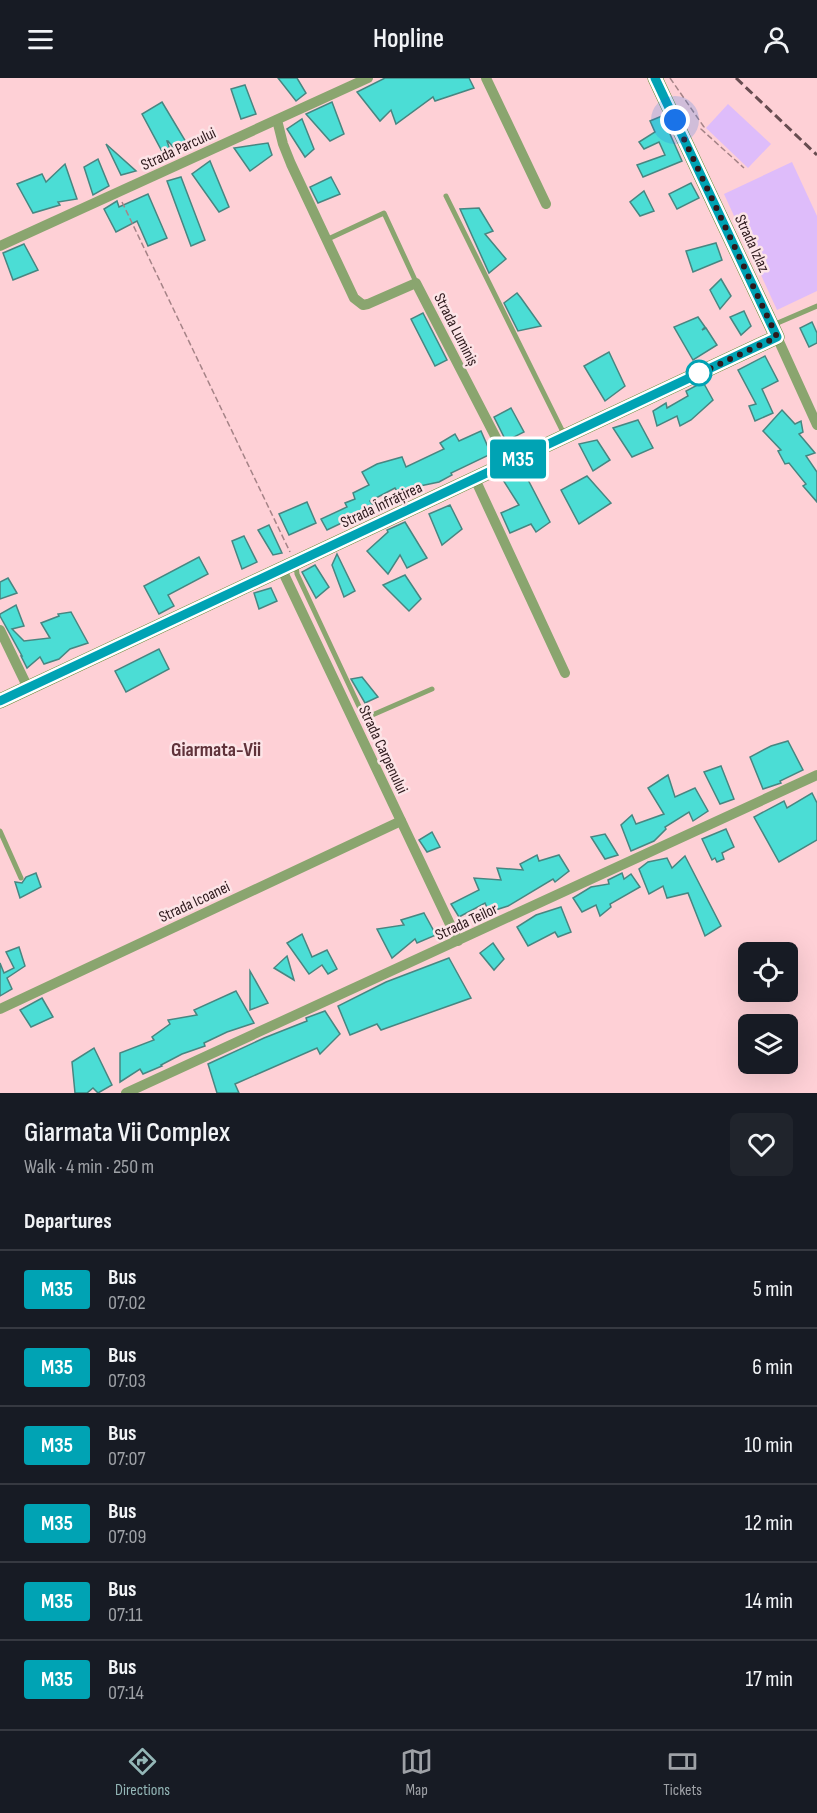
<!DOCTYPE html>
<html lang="en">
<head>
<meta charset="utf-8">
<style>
	:root { --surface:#171b24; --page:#20242c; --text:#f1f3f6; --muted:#9ea1a6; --line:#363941; --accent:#94b7b7 }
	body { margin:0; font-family:"Sofia Sans Condensed",sans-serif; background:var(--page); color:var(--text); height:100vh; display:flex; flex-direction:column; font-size:22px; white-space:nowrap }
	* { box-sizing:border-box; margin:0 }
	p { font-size:20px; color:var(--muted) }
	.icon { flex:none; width:33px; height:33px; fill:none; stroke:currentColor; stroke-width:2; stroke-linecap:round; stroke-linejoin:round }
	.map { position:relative; height:1015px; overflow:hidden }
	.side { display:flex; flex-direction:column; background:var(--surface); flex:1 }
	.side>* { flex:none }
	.badge { padding:0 12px; border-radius:4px; font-size:21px; line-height:39px }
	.buttons { position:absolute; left:738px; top:864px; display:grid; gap:12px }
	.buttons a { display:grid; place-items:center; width:60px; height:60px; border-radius:9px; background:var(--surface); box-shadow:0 6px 24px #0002; font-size:30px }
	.you { position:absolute; width:30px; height:30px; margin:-15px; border:4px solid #fff; border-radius:50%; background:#1a73e8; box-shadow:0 0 0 9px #1a73e833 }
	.map>.badge { position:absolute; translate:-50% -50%; box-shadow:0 0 0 3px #fff }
	h2 { padding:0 24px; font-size:22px; line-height:54px }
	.round { display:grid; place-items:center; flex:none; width:63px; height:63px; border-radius:9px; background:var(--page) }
	.summary { display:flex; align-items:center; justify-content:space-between; height:102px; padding:0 24px }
	h1 { font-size:28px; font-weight:600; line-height:45px }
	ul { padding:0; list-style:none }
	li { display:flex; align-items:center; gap:18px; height:78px; padding:0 24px; border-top:2px solid var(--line) }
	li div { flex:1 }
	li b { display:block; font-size:22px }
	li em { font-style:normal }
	li .badge { min-width:66px; font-weight:700; text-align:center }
	header { display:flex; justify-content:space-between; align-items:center; height:78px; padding:0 24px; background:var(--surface); font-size:27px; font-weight:600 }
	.tab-bar { display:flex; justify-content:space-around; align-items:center; height:84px; border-top:2px solid var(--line); background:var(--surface); font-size:16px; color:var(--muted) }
	.tab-bar a { display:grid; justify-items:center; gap:3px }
	.tab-bar .current { color:var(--accent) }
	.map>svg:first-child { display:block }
	.green { fill:#debcfa }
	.building { fill:#4bddd5; stroke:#478681; stroke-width:1.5 }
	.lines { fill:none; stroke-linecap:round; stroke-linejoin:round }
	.path { stroke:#a58387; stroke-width:1.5; stroke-dasharray:6 3; stroke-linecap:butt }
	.lane { stroke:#8aa56f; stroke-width:5 }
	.street { stroke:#8aa56f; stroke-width:10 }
	.secondary { stroke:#628831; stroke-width:15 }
	.rail { stroke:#674c50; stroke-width:3; stroke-dasharray:9 4.5; stroke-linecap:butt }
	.line-casing { stroke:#fff; stroke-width:14 }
	.line { stroke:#00a3b4; stroke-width:9 }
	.walk { stroke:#2d191c; stroke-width:6; stroke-dasharray:0 10.8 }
	.stop-dot { fill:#fff; stroke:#00a3b4; stroke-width:3 }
	.labels { text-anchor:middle; stroke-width:5; stroke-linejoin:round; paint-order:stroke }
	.street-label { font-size:16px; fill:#2d191c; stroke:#fce4e7 }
	.quarter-label { font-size:20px; font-weight:bold; fill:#5f323a; stroke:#fce4e7 }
</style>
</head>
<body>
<header><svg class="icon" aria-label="menu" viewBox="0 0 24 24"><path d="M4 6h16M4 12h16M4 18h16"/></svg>Hopline<svg class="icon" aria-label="person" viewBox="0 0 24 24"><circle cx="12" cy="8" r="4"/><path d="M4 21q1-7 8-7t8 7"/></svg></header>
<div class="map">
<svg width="817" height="1015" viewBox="0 0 817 1015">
	<rect width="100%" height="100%" fill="#fed0d6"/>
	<g class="green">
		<polygon points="728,26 771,66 748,90 706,50"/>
		<polygon points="792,84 817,138 817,213 777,232 724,116"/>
	</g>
	<g class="building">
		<polygon points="278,0 297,0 306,15 296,23"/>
		<polygon points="385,0 469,0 474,10 435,23 433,19 396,46 391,32 380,43 357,14"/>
		<polygon points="245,7 256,36 241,41 231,11"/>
		<polygon points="162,24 189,69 176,73 168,63 167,63 171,75 164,77 142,36"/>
		<polygon points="332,24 344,56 330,63 306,36"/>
		<polygon points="662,38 682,83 643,99 637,87 665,77 659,64 644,71 639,64 655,54 650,43"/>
		<polygon points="302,41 314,71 305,79 287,51"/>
		<polygon points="268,65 272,77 250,93 234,70"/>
		<polygon points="106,66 136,93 121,97"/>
		<polygon points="98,81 109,108 93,117 84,89"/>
		<polygon points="210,83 229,129 219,134 192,96"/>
		<polygon points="65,86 77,121 58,124 60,127 33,135 17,106 42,96 46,104"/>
		<polygon points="181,99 205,162 191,168 167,103"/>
		<polygon points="331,99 340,116 318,125 310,109"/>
		<polygon points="691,105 699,120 677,131 669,116"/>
		<polygon points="644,113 654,133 640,138 630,124"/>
		<polygon points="148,116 167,160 148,168 137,143 116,154 104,131 117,123 119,129"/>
		<polygon points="479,130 493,153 485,156 506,181 489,195 460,131"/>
		<polygon points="716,165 722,182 693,194 686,173"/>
		<polygon points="24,166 38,192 13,202 3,175"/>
		<polygon points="721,201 731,218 720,231 710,212"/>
		<polygon points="517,215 521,220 541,248 518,253 504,225"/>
		<polygon points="744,233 751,248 741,257 730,239"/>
		<polygon points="423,235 447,282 435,288 411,241"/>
		<polygon points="698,239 705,249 702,252 706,250 717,267 693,282 674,249"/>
		<polygon points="812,244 817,255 817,265 809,269 800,250"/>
		<polygon points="609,274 625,308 605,323 584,288"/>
		<polygon points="765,278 778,303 762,311 773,335 755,343 749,328 756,326 738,292"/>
		<polygon points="703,304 713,322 691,342 680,348 677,338 657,348 653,333 666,325 667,330 688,318 686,313"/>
		<polygon points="511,330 524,354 506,363 494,339"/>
		<polygon points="782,332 795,346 801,343 803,354 799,356 815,375 806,378 817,394 817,424 803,408 806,406 789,385 785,386 778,373 781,372 763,353"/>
		<polygon points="638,342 653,370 632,379 613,350"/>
		<polygon points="481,353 491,376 451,395 452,397 439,404 415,409 416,411 400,418 395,410 370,423 374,430 363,435 363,437 353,442 352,440 327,452 321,441 347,429 345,425 355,421 353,415 369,407 362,394 377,386 402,379 406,389 444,371 440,365 455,356 459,363"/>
		<polygon points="597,362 610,382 593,393 579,366"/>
		<polygon points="525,396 550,444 536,454 531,446 510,455 501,435 519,427 503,402"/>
		<polygon points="587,398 611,425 579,446 561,412"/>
		<polygon points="307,424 316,445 289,457 279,436"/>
		<polygon points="450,427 462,451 442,467 429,436"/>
		<polygon points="405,444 427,480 407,490 400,477 388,496 367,473 388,454 387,452"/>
		<polygon points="269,447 282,475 273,477 258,452"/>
		<polygon points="244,458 257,484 242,491 232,463"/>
		<polygon points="337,476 355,513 344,519 332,487"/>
		<polygon points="199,479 208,496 168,517 174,528 159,536 144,508"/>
		<polygon points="315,487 329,509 316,520 302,494"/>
		<polygon points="405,497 421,521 409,533 383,507"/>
		<polygon points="8,500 17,515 0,521 0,504"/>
		<polygon points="271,510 277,523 259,531 254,515"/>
		<polygon points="16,527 24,548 12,551 24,563 50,560 41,545 59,538 58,536 71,534 88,565 70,571 59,581 44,586 40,579 27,590 21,578 22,578 0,538 0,536"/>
		<polygon points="159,571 169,591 126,614 115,593"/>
		<polygon points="362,599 378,619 365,625 351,601"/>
		<polygon points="788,663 803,692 780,703 781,705 763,711 750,679 771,668"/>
		<polygon points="721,688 734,721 720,726 704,694"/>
		<polygon points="668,697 675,719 695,710 708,733 693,743 689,734 665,749 666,751 654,763 631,773 621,747 632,737 636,746 664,736 648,710"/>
		<polygon points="812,715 817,725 817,762 779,784 754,739 784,723 787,730"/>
		<polygon points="726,751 734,769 722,775 724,781 717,784 715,780 712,782 702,761"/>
		<polygon points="432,754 440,769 427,774 419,762"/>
		<polygon points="605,756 618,777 605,781 591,759"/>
		<polygon points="537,777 539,783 559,777 569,793 555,804 553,801 508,828 489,834 485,825 459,839 451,826 479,812 474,800 501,802 497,790 523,792 520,786"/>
		<polygon points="685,778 721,848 705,858 688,815 667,820 663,808 649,816 639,791 648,784 667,780 672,790"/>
		<polygon points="36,795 41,809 20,820 15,804 22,805 26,799"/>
		<polygon points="622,795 624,801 631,796 640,809 610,826 611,829 600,838 596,827 582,834 573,820 591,809 609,806 608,802"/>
		<polygon points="561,829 571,854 558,859 555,854 528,868 517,849 536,837"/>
		<polygon points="424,835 436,857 417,865 415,861 392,880 377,851 404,847 401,842"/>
		<polygon points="302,856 312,879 327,872 337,891 328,896 322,887 309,896 287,865"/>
		<polygon points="493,865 504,881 494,892 480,875"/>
		<polygon points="19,869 25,888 7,900 12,911 0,918 0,885 4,895 14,890 6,874"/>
		<polygon points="287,878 294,902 274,890"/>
		<polygon points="449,880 471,920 381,952 377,946 350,957 338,928 386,904"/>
		<polygon points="250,893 268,925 250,932"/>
		<polygon points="236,913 254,945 227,954 204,965 205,968 182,976 161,987 162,988 143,996 140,991 120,1004 120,975 154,962 152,959 170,946 168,942 197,937 194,932"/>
		<polygon points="42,920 53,939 31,949 20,932"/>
		<polygon points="325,933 340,956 320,976 317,970 235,1006 239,1015 217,1015 208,986 264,960 307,943 306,940"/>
		<polygon points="94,970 112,1007 98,1015 93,1010 87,1015 75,1015 72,984"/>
	</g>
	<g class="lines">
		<g class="path">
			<polyline points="670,0 704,49 701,51 744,90"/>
			<polyline points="122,124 290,474"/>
		</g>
		<g class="lane">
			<polyline points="446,118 565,358"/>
			<polyline points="326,162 384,135 416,204"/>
			<polyline points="773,247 817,228"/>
			<polyline points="296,487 297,496 364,639 370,638 432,611"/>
			<polyline points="0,753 21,800"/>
		</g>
		<g class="street">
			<polyline points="486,0 546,126"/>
			<polyline points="277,42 283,66 291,86 354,220 363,227 368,226 416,205 509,385"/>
			<polyline points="0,168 368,0"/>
			<polyline points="777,259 817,347"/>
			<polyline points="475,401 565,595"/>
			<polyline points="282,492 458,863"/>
			<polyline points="0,552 28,610"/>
			<polyline points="0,931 401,743"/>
			<polyline points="126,1015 817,697"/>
		</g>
		<polyline class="secondary" points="0,623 777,259 655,0"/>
		<polyline class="rail" points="736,0 817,77"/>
	</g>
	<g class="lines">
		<defs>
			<polyline id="line" points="0,623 777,259 655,0"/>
		</defs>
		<use href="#line" class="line-casing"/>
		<use href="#line" class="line"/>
		<polyline class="walk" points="675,42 777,259 694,298 699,295"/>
	</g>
	<circle class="stop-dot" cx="699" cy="295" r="12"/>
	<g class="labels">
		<g class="street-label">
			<text transform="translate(178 70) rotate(-25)" y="6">Strada Parcului</text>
			<text transform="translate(753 165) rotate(65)" y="6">Strada Izlaz</text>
			<text transform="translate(457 251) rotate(63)" y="6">Strada Luminiș</text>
			<text transform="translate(381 426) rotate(-25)" y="6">Strada Înfrățirea</text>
			<text transform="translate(384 671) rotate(65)" y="6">Strada Carpenului</text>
			<text transform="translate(194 823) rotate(-25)" y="6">Strada Icoanei</text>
			<text transform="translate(466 843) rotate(-25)" y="6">Strada Teilor</text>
		</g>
		<g class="quarter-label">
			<text x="216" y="678">Giarmata-Vii</text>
		</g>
	</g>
</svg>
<div class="buttons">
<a><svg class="icon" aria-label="locate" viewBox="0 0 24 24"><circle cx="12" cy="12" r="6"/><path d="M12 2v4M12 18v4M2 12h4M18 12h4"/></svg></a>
<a><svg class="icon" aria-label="layers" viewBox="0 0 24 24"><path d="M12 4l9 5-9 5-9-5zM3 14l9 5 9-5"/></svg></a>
</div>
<div class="you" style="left:675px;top:42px"></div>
<b class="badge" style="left:518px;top:381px;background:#00a3b4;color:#fff">M35</b>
</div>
<section class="side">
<div class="summary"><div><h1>Giarmata Vii Complex</h1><p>Walk · 4 min · 250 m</p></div><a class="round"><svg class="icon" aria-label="heart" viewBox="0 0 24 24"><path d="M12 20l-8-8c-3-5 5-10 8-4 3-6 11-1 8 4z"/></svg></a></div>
<h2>Departures</h2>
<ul>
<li><span class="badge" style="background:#00a3b4;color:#fff">M35</span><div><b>Bus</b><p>07:02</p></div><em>5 min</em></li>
<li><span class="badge" style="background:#00a3b4;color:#fff">M35</span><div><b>Bus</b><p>07:03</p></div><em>6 min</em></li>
<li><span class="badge" style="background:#00a3b4;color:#fff">M35</span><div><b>Bus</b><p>07:07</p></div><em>10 min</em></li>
<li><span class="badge" style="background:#00a3b4;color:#fff">M35</span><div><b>Bus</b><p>07:09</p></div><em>12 min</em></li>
<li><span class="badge" style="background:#00a3b4;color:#fff">M35</span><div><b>Bus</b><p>07:11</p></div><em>14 min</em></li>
<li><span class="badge" style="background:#00a3b4;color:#fff">M35</span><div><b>Bus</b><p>07:14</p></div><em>17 min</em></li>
</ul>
</section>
<nav class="tab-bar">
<a class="current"><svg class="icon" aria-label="directions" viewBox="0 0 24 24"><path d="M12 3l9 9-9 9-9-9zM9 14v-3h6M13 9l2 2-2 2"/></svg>Directions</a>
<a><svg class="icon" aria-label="map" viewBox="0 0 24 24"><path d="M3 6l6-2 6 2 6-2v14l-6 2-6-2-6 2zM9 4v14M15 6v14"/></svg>Map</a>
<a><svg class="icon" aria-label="tickets" viewBox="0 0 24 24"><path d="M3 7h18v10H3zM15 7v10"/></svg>Tickets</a>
</nav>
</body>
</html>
